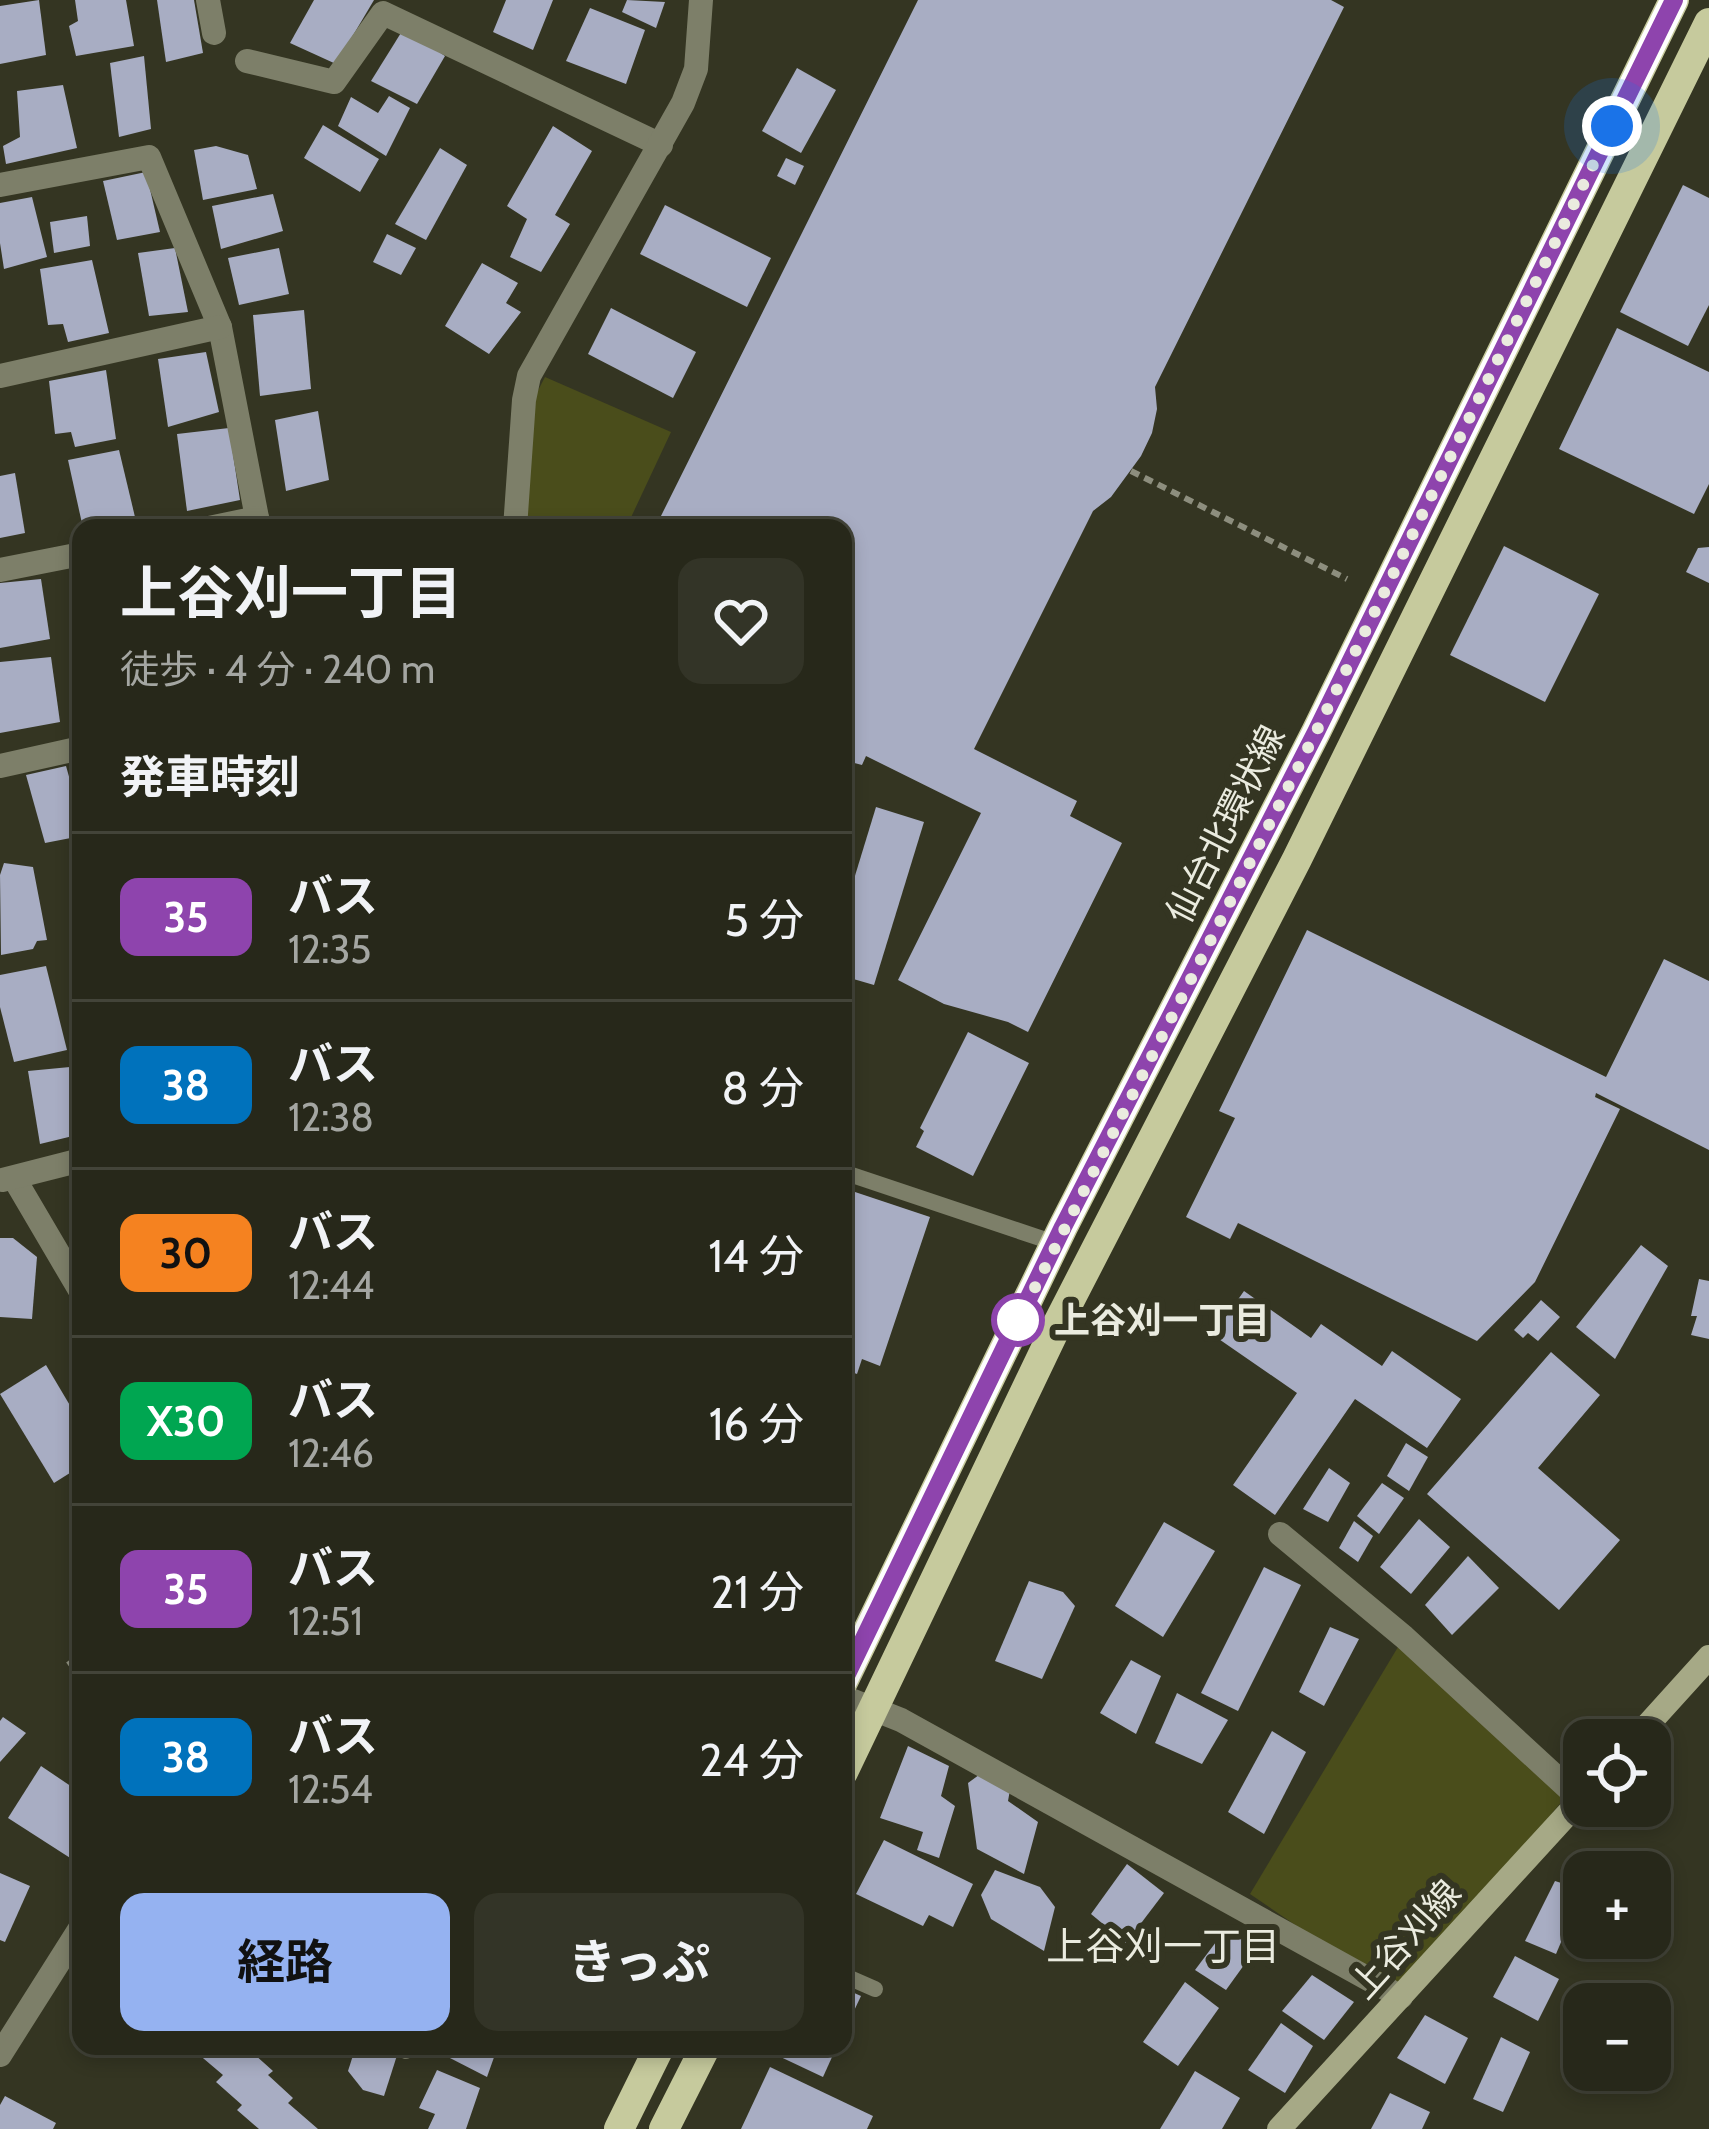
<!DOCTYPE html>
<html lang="ja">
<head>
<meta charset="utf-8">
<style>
	:root { --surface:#27281a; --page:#333427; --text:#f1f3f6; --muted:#a4a6a2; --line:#434439; --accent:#95b2f1 }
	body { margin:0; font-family:Cabin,"Noto Sans JP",sans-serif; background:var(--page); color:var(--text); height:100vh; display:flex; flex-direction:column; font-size:45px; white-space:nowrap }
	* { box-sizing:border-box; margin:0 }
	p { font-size:39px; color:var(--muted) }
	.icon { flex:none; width:66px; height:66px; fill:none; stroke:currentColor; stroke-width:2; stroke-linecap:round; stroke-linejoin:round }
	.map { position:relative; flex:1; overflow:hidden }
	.sheet { position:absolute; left:72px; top:519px; width:780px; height:1536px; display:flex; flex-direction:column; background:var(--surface); border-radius:24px; box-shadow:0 6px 18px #0003,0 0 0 3px var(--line) }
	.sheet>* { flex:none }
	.badge { padding:0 24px; border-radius:18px; font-size:42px; line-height:78px }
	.tools { position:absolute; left:1563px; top:1719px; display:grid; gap:24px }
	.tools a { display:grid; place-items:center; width:108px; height:108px; border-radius:24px; background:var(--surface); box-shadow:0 6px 18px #0003,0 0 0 3px var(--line); font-size:60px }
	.you { position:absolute; width:60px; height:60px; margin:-30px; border:9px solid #fff; border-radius:50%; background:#1a73e8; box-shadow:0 0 0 18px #1a73e833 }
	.map>.badge { position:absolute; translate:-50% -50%; box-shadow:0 0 0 6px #fff }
	h2 { padding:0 48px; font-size:45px; line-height:108px }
	.round { display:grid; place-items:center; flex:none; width:126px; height:126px; border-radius:24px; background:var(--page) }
	.overview { display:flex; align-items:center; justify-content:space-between; height:204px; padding:0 48px }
	h1 { font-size:57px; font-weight:700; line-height:90px }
	.action { display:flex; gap:24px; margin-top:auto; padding:24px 48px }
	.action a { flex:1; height:138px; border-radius:24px; background:var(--accent); color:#111; font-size:48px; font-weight:700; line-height:138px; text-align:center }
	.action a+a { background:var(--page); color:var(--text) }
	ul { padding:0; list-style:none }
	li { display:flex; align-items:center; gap:36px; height:168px; padding:0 48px; border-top:3px solid var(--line) }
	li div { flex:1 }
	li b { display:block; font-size:45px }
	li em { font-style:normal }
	li .badge { min-width:132px; font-weight:700; text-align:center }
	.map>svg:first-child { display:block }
	.green { fill:#4a4d1b }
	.building { fill:#a8adc3 }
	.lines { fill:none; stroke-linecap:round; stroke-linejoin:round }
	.path { stroke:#8d8e7e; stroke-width:6; stroke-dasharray:9 6; stroke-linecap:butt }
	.lane { stroke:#7d7f69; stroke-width:16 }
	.street { stroke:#7d7f69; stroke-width:24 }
	.secondary { stroke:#a6a986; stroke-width:24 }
	.primary { stroke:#c6ca9d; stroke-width:30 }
	.line-casing { stroke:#fff; stroke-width:27 }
	.line { stroke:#8e44ad; stroke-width:18 }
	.walk { stroke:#eaebdf; stroke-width:12; stroke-dasharray:0 21.6 }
	.stop-dot { fill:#fff; stroke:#8e44ad; stroke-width:6 }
	.labels { text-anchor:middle; stroke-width:12; stroke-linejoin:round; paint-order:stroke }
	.street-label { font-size:36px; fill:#eaebdf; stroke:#343522 }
	.stop-label { font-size:36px; font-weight:bold; fill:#eaebdf; stroke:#343522; text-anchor:start }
	.neighbourhood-label { font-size:39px; fill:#eaebdf; stroke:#343522 }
</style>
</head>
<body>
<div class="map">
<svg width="1709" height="2129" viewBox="0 0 1709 2129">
	<rect width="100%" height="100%" fill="#343522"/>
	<g class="green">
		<polygon points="545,377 671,432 626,528 522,528 532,402"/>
		<polygon points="1404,1637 1567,1795 1401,1997 1250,1894"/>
	</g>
	<g class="building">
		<polygon points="39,0 46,55 0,64 0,6"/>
		<polygon points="75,0 126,0 134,46 76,56 69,26 78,21"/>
		<polygon points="157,0 194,0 203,53 166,62"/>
		<polygon points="314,0 374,0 336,64 290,43"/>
		<polygon points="506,0 553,0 533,50 493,32"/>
		<polygon points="627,0 665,2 656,28 622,12"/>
		<polygon points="918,0 1331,0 1344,7 1155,387 1157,409 1152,433 1141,456 1111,497 1093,511 974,749 1077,801 1070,816 1122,843 1028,1032 1008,1022 944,1004 898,980 981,813 866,756 862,765 843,760 843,528 655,528"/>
		<polygon points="590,8 645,30 626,84 566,61"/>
		<polygon points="404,28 445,56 417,104 371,81"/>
		<polygon points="144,56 151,129 119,137 110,63"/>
		<polygon points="797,68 836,90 801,153 762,131"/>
		<polygon points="63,85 77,148 6,164 3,146 20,137 17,91"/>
		<polygon points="389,96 410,108 386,156 338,126 351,97 378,113"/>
		<polygon points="323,125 379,159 360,192 304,158"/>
		<polygon points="553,126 592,151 555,215 570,224 541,272 510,257 527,219 507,206"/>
		<polygon points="216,146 248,155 257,189 203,200 194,150"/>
		<polygon points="440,148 467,165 426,240 395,224"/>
		<polygon points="786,158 804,166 795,185 777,176"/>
		<polygon points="146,172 160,232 117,240 103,181"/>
		<polygon points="1683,185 1709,198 1709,305 1688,346 1620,312"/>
		<polygon points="273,194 283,231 221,249 212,206"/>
		<polygon points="32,197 47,257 4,269 0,243 0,203"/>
		<polygon points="665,205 771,258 747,307 640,254"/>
		<polygon points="87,216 90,246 54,253 50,222"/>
		<polygon points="387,234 416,248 401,275 373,262"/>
		<polygon points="175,248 188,312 149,316 138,253"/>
		<polygon points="279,248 289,294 239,305 228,258"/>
		<polygon points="92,260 109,333 68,342 63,324 48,325 40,269"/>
		<polygon points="482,263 518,283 506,303 521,312 489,354 445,326"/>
		<polygon points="611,308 696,352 673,398 588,354"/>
		<polygon points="304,310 311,389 260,396 253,315"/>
		<polygon points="1617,328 1709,372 1709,484 1694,514 1559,449"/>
		<polygon points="206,352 219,412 168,427 158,359"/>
		<polygon points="106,370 116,439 75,447 71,432 55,434 49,381"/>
		<polygon points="318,411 329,480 286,491 275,420"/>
		<polygon points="229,428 240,500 187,511 177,434"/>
		<polygon points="119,450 135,517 83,528 68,460"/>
		<polygon points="15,473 25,533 0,538 0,476"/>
		<polygon points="343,517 345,528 290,528 290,526"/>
		<polygon points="1504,546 1599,594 1545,702 1450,655"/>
		<polygon points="1709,547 1709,583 1686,572 1698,548"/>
		<polygon points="41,579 50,639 0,648 0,583"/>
		<polygon points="51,657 60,722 0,733 0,662"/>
		<polygon points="66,766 81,819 81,836 45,843 26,775"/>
		<polygon points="876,807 924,822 874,985 843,976 843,915"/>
		<polygon points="4,863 33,867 47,940 37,941 33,949 1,955 0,875"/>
		<polygon points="1307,930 1606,1077 1664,959 1709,981 1709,1150 1596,1093 1595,1097 1620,1109 1535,1282 1477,1341 1238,1223 1230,1239 1186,1217 1235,1118 1219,1111"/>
		<polygon points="46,966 67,1050 14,1062 0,1007 0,975"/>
		<polygon points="968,1032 1029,1063 973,1176 916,1147 924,1131 920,1128"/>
		<polygon points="70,1067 81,1116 81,1134 40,1144 28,1071"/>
		<polygon points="843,1188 930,1217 880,1366 862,1359 857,1374 843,1369"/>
		<polygon points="0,1238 13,1238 37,1257 32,1319 0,1317"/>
		<polygon points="1641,1245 1668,1266 1615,1359 1576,1327"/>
		<polygon points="1699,1279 1709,1281 1709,1339 1691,1335 1697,1316 1691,1316"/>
		<polygon points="1244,1291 1311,1338 1321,1324 1382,1366 1392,1351 1461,1399 1427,1448 1355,1399 1275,1515 1233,1485 1297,1393 1213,1335"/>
		<polygon points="1541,1300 1560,1317 1538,1341 1528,1333 1523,1338 1514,1330"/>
		<polygon points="1551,1352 1600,1395 1538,1468 1620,1540 1559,1610 1427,1494"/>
		<polygon points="46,1365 81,1424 81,1466 54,1483 0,1394"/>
		<polygon points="1406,1443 1428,1457 1409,1491 1387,1476"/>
		<polygon points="1329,1468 1350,1483 1328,1522 1303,1509"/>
		<polygon points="1382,1483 1404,1498 1379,1534 1357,1516"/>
		<polygon points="1419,1519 1450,1547 1411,1594 1380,1567"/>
		<polygon points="1354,1521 1373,1536 1358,1562 1339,1548"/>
		<polygon points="1164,1522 1215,1551 1163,1637 1115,1606"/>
		<polygon points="1468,1556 1499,1588 1452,1635 1425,1605"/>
		<polygon points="1264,1567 1301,1585 1238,1711 1201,1693"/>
		<polygon points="1029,1581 1063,1592 1075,1606 1042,1679 995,1661"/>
		<polygon points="1330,1627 1359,1639 1324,1706 1299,1692"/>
		<polygon points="1131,1660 1161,1676 1136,1734 1100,1713"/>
		<polygon points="1177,1693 1228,1720 1202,1764 1155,1743"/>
		<polygon points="3,1717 26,1733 0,1762 0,1721"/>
		<polygon points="1272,1731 1306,1752 1264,1834 1228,1812"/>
		<polygon points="908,1746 949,1766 941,1796 955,1806 939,1858 917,1850 923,1832 880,1818"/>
		<polygon points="41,1766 81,1793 81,1858 78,1863 8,1818"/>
		<polygon points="983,1772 1011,1784 1008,1801 1038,1822 1024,1874 977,1849 968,1783"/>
		<polygon points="884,1840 973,1884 953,1927 929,1915 923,1926 856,1894"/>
		<polygon points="1127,1864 1164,1893 1126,1943 1091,1914"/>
		<polygon points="995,1870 1040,1887 1055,1907 1044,1951 991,1919 981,1895"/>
		<polygon points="0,1873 30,1886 5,1942 0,1940"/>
		<polygon points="1555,1881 1583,1890 1556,1954 1525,1941"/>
		<polygon points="1228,1926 1257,1947 1226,1990 1195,1970"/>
		<polygon points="1515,1956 1559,1979 1538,2021 1493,1997"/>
		<polygon points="1312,1975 1354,2002 1324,2040 1282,2011"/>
		<polygon points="1185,1982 1219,2008 1178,2066 1143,2042"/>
		<polygon points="843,1988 861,1996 843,2034"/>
		<polygon points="1425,2015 1468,2038 1445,2084 1397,2058"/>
		<polygon points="1281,2023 1313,2046 1285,2093 1248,2070"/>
		<polygon points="1501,2037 1530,2052 1503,2112 1473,2099"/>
		<polygon points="203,2046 245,2046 273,2071 268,2075 293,2098 288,2103 318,2129 259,2129 237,2110 242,2105 216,2082 223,2075 197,2053"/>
		<polygon points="356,2046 400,2046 384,2096 363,2090 348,2071"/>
		<polygon points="452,2046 498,2046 487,2077 448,2057"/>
		<polygon points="757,2046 837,2046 823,2077"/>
		<polygon points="770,2067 873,2116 867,2129 741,2129"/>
		<polygon points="437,2070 480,2088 466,2129 428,2129 435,2114 419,2108"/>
		<polygon points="1195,2071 1240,2098 1222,2129 1160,2129"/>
		<polygon points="1390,2093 1430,2112 1422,2129 1371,2129"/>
		<polygon points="5,2096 56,2123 53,2129 0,2129 0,2105"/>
	</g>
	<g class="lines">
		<g class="path">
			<polyline points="1131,471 1347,579"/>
			<polyline points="68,1665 81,1655"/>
		</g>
		<g class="lane">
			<polyline points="843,1172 1055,1243"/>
			<polyline points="843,1975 875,1989"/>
			<polyline points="406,2051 408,2046"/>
		</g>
		<g class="street">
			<polyline points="208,0 214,33"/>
			<polyline points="247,61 334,82 383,13 661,145"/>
			<polyline points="0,185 149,157 220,327 259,528"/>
			<polyline points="0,376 220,327"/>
			<polyline points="209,528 257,518"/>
			<polyline points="515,528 524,400 529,376 683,103 696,69 701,0"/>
			<polyline points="0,570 81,554"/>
			<polyline points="0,766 81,748"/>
			<polyline points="14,1178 81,1292"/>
			<polyline points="2,1180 81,1160"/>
			<polyline points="1280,1534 1404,1637 1581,1800"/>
			<polyline points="843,1697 901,1720 1401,1997"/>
			<polyline points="0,2055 81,1927"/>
		</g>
		<g class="secondary">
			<polyline points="1634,1740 1709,1657"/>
			<polyline points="1279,2129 1584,1796"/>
		</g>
		<g class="primary">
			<polyline points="843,1682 1063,1227 1316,732 1674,0"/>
			<polyline points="843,1772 1058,1323 1297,859 1709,23"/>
			<polyline points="619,2129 660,2046"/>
			<polyline points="664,2129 706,2046"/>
		</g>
	</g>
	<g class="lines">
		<defs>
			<polyline id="line" points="843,1682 1063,1227 1316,732 1674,0"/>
		</defs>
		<use href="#line" class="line-casing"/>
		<use href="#line" class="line"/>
		<polyline class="walk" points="1018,1320 1017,1323 1316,732 1612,126"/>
	</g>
	<circle class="stop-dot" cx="1018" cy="1320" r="24"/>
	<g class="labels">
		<g class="street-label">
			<text transform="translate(1225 824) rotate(-63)" y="13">仙台北環状線</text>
			<text transform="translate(1405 1939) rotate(-48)" y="13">上谷刈線</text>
		</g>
		<g class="stop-label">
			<text x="1054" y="1333">上谷刈一丁目</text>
		</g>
		<g class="neighbourhood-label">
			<text x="1163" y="1960">上谷刈一丁目</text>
		</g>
	</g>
</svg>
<div class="tools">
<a><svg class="icon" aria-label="locate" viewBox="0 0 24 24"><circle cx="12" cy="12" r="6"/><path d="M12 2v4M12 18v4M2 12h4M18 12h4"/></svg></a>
<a>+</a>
<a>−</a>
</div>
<div class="you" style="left:1612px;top:126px"></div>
<section class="sheet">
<div class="overview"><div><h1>上谷刈一丁目</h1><p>徒歩 · 4 分 · 240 m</p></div><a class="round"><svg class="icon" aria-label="heart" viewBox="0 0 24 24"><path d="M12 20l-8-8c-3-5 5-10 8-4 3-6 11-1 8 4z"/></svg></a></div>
<h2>発車時刻</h2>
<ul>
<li><span class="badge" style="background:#8e44ad;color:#fff">35</span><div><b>バス</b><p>12:35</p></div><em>5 分</em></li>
<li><span class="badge" style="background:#0072bc;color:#fff">38</span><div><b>バス</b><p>12:38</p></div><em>8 分</em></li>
<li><span class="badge" style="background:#f58220;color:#111">30</span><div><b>バス</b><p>12:44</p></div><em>14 分</em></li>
<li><span class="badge" style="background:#00a651;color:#fff">X30</span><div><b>バス</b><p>12:46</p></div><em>16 分</em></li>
<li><span class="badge" style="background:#8e44ad;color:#fff">35</span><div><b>バス</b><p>12:51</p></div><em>21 分</em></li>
<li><span class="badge" style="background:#0072bc;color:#fff">38</span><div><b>バス</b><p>12:54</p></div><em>24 分</em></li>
</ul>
<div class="action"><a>経路</a><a>きっぷ</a></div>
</section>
</div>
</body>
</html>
